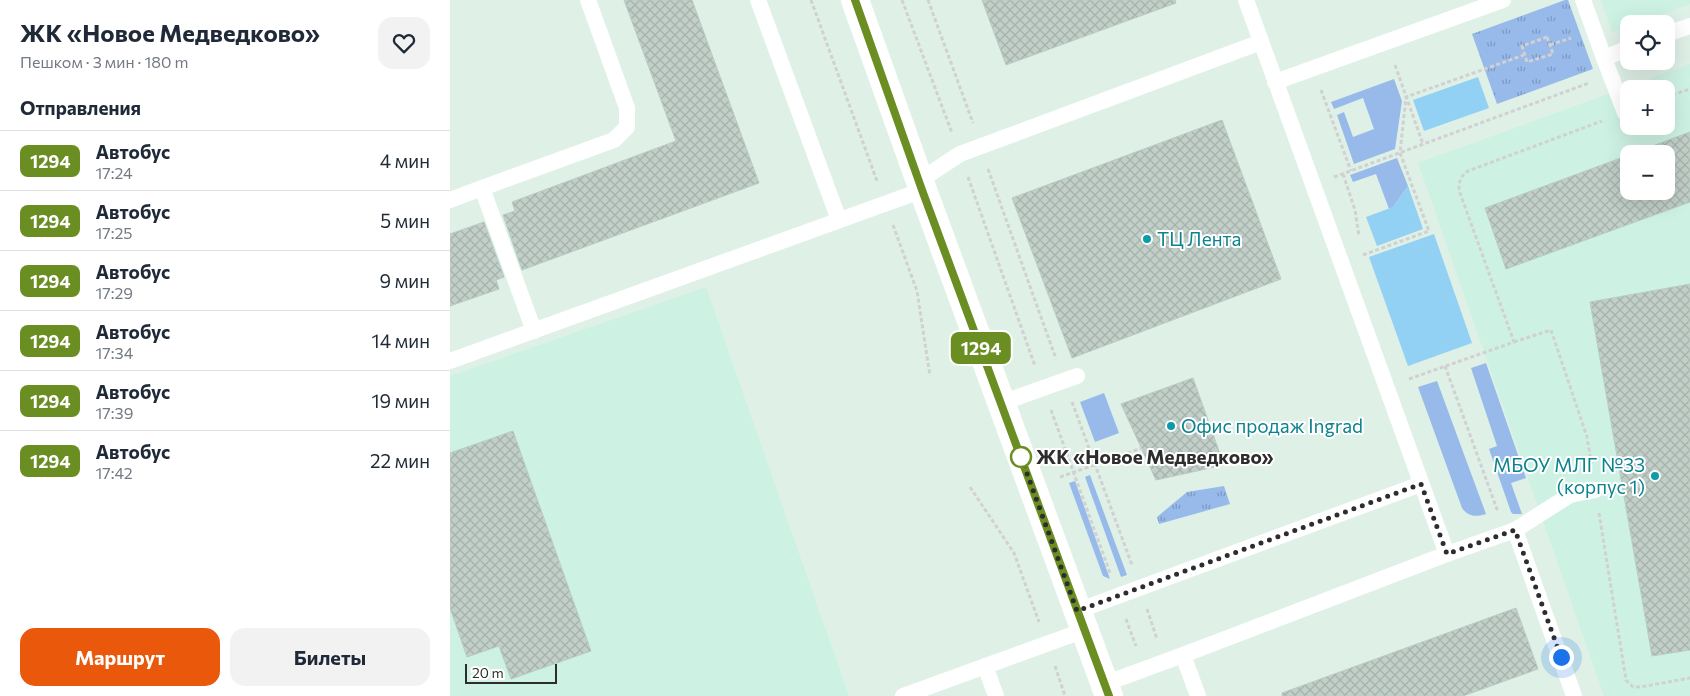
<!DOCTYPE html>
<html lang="ru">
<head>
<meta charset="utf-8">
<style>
	:root { --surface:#fff; --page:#f2f2f3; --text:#1f2937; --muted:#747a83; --line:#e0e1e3; --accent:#ea580c }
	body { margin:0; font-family:Commissioner,sans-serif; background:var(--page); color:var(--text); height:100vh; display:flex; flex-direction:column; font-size:19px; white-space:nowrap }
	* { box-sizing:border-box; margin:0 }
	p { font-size:16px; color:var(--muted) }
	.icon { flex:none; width:28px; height:28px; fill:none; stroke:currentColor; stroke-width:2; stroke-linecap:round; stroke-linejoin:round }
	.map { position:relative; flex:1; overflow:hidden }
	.details { display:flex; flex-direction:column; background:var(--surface); width:450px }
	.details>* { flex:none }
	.badge { padding:0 10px; border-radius:8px; font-size:18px; line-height:32px }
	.buttons { position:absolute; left:1170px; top:15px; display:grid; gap:10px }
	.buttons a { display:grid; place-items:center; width:55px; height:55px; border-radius:10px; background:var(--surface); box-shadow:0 5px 20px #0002; font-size:25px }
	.scale { position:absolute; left:15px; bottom:12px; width:92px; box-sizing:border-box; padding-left:5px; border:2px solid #2d2d2d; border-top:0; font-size:14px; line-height:18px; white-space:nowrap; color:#2d2d2d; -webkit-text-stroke:4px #fff; paint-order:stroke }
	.you { position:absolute; width:25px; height:25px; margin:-12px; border:4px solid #fff; border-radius:50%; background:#1a73e8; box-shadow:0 0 0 8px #1a73e833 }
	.map>.badge { position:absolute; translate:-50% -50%; box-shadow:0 0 0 2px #fff }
	h2 { padding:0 20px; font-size:19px; line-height:45px }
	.round { display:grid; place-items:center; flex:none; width:52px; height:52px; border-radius:15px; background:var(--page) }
	.head { display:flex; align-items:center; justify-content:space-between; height:85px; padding:0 20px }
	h1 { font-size:24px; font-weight:700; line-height:38px }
	.primary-button { display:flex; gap:10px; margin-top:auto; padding:10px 20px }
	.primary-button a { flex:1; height:58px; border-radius:15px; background:var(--accent); color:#fff; font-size:20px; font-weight:700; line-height:58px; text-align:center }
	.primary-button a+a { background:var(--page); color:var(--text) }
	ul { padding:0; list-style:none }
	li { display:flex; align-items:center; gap:15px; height:60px; padding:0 20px; border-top:1px solid var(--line) }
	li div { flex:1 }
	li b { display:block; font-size:19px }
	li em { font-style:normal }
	li .badge { min-width:55px; font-weight:700; text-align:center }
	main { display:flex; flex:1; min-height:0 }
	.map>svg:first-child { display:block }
	.education { fill:#cdf2e4; fill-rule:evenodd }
	.grass { fill:#97baeb }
	.park { fill:url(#park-tufts) }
	.pitch { fill:#92d1f3 }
	.building { fill:url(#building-cross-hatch); stroke:#b8ccc3 }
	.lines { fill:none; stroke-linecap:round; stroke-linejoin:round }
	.path { stroke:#d1d1d1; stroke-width:3; stroke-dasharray:4 2.5; stroke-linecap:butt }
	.lane { stroke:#fff; stroke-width:16 }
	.secondary { stroke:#fff; stroke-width:28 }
	.line-casing { stroke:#fff; stroke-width:11 }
	.line { stroke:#6b8e23; stroke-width:8 }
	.walk { stroke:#2d2d2d; stroke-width:5; stroke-dasharray:0 9 }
	.culture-dot { fill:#0f9aa8; stroke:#fff; stroke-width:2 }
	.stop-dot { fill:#fff; stroke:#6b8e23; stroke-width:2.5 }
	.labels { text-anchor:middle; stroke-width:4; stroke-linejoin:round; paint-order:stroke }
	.culture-label { font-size:19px; fill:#0d838f; stroke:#fff; text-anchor:start }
	.stop-label { font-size:19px; font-weight:bold; fill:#2d2d2d; stroke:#fff; text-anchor:start }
</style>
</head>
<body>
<main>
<section class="details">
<div class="head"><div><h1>ЖК «Новое Медведково»</h1><p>Пешком · 3 мин · 180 m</p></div><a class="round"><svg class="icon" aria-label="heart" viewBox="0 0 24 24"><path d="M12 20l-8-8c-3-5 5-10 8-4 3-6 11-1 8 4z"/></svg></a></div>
<h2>Отправления</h2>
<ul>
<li><span class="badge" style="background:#6b8e23;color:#fff">1294</span><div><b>Автобус</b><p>17:24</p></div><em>4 мин</em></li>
<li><span class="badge" style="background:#6b8e23;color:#fff">1294</span><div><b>Автобус</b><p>17:25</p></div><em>5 мин</em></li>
<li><span class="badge" style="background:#6b8e23;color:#fff">1294</span><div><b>Автобус</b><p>17:29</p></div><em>9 мин</em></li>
<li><span class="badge" style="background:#6b8e23;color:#fff">1294</span><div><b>Автобус</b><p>17:34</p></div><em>14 мин</em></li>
<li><span class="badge" style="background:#6b8e23;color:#fff">1294</span><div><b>Автобус</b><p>17:39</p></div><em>19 мин</em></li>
<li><span class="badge" style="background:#6b8e23;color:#fff">1294</span><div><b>Автобус</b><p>17:42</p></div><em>22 мин</em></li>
</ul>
<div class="primary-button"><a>Маршрут</a><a>Билеты</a></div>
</section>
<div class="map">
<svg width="1240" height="696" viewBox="0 0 1240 696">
	<defs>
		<pattern id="park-tufts" width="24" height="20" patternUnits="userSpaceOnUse" patternTransform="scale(1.25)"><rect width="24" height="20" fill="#97baeb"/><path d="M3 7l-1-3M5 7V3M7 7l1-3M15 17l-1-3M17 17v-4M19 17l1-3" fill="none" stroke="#7c98bf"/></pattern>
		<pattern id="building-cross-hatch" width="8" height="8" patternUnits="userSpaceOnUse" patternTransform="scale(1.25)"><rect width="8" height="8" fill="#c1cfc8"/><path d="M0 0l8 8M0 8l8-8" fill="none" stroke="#a6b2ac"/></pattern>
	</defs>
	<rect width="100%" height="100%" fill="#dff0e7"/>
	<g class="education">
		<polygon points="1151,0 1240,0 1240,4 1186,24 1179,24 1179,26 1162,32"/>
		<path d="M1240 64V696H1154L968 163ZM1179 89H1216V126H1179ZM1179 154H1216V191H1179Z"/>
		<polygon points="256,287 399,696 0,696 0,376"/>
	</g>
	<g class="grass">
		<polygon points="944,79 952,101 945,149 904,164 887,115 894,112 903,137 924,129 913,98 884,109 881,102"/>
		<polygon points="947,158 958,186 943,207 939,209 926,174 903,182 900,175"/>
		<polygon points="1036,363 1076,478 1061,483 1072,514 1063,514 1061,512 1039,449 1047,446 1021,368"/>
		<path d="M987 381 1036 514C1027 517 1018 517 1012 508L968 387Z"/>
		<polygon points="654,393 669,433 645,442 630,402"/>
		<polygon points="640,475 677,575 671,577 635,477"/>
		<polygon points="625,481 660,579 653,576 619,483"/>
	</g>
	<g class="park">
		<polygon points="1115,0 1118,0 1143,69 1047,104 1022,34"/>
		<polygon points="774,486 780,504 709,524 707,517 737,492"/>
	</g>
	<g class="pitch">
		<polygon points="1028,77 1039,108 974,131 963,100"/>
		<polygon points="958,186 973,229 927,246 916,217 943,207"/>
		<polygon points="984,234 1022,343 958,366 919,257"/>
	</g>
	<g class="building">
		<polygon points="174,0 242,0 309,183 72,270 53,215 65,211 62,202 226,141"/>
		<polygon points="532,0 725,0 726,3 556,65"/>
		<polygon points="772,120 831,279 622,358 562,198"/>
		<polygon points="1240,132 1240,202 1056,269 1035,208 1179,155 1179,191 1216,191 1216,154 1181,154"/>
		<polygon points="34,222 54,277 46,280 49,289 0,306 0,234"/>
		<polygon points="1240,284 1240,650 1202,656 1140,302"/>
		<polygon points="743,378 774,465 706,480 671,404"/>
		<polygon points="63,431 141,651 61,679 49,646 17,657 0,608 0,453"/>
		<polygon points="1066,608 1088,669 1013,696 832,696 832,693"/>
	</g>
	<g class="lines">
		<g class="path">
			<polyline points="361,0 427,181"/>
			<polyline points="452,0 502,133"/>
			<polyline points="478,0 523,123"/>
			<polygon points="1097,37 1103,54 1077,62 1072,46"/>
			<polyline points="1100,45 1121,38"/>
			<polyline points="945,65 973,144"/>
			<polyline points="871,90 901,171"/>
			<polyline points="1216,97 1240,89"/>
			<polyline points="538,169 606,359"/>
			<polyline points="893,174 905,210 909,236"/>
			<polyline points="518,177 585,366"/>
			<polyline points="884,177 1139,83"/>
			<polyline points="443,225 467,291 480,376"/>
			<polyline points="913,255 979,231 950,153 956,97 1074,55"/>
			<polyline points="1064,342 1101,330 1137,437 1142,467"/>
			<polyline points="995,366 1048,512"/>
			<path d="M959 379 1064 342 1010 193C1008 184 1009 177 1018 171L1152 121"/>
			<polyline points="622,402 682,565"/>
			<polyline points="601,410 660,573"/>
			<polyline points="610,477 692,448"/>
			<polyline points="520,487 564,553 589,622"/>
			<polyline points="1149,513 1176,680 1183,687 1190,687 1240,678"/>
			<polyline points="697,609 707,639"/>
			<polyline points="676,619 686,646"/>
			<polyline points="605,666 615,696"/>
		</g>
		<g class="lane">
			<polyline points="308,0 389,220"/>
			<polyline points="796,0 997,554"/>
			<polyline points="1133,0 1154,58 1179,48"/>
			<polyline points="1216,34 1240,26"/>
			<polyline points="1154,58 1175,113"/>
			<polyline points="825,82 1053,0"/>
			<polyline points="469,181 510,154 811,42"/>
			<polyline points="0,200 32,188"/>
			<polyline points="84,331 32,188 164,140 177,127 177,108 138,0"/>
			<polyline points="0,361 473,190"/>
			<polyline points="551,403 627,376"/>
			<polyline points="1065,530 1120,495 1145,490"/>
			<polyline points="627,611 971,484"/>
			<polyline points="535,666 546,696"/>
			<polyline points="654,684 733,655"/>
			<polyline points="453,696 635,630"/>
			<polyline points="748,696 733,655 997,554 1065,530 1124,696"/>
		</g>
		<polyline class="secondary" points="405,0 473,190 659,696"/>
	</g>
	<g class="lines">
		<defs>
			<polyline id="line" points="405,0 472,190 659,696"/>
		</defs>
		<use href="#line" class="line-casing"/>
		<use href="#line" class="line"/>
		<polyline class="walk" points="571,457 627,611 971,484 997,554 1065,530 1111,657"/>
	</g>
	<g class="culture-dot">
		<circle cx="697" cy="239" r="5"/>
		<circle cx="721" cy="426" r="5"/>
		<circle cx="1205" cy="476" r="5"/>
	</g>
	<circle class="stop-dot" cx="571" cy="457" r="10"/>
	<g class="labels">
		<g class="culture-label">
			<text x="707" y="246">ТЦ Лента</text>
			<text x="731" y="433">Офис продаж Ingrad</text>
			<text x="1195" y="472" text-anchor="end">МБОУ МЛГ №33<tspan x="1195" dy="22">(корпус 1)</tspan></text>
		</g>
		<g class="stop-label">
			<text x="586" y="464">ЖК «Новое Медведково»</text>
		</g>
	</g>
</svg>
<div class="buttons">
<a><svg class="icon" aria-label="locate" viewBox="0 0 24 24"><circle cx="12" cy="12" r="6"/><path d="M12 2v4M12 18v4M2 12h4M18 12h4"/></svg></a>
<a>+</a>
<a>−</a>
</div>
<div class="scale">20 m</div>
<div class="you" style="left:1111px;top:657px"></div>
<b class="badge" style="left:531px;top:348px;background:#6b8e23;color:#fff">1294</b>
</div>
</main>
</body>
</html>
